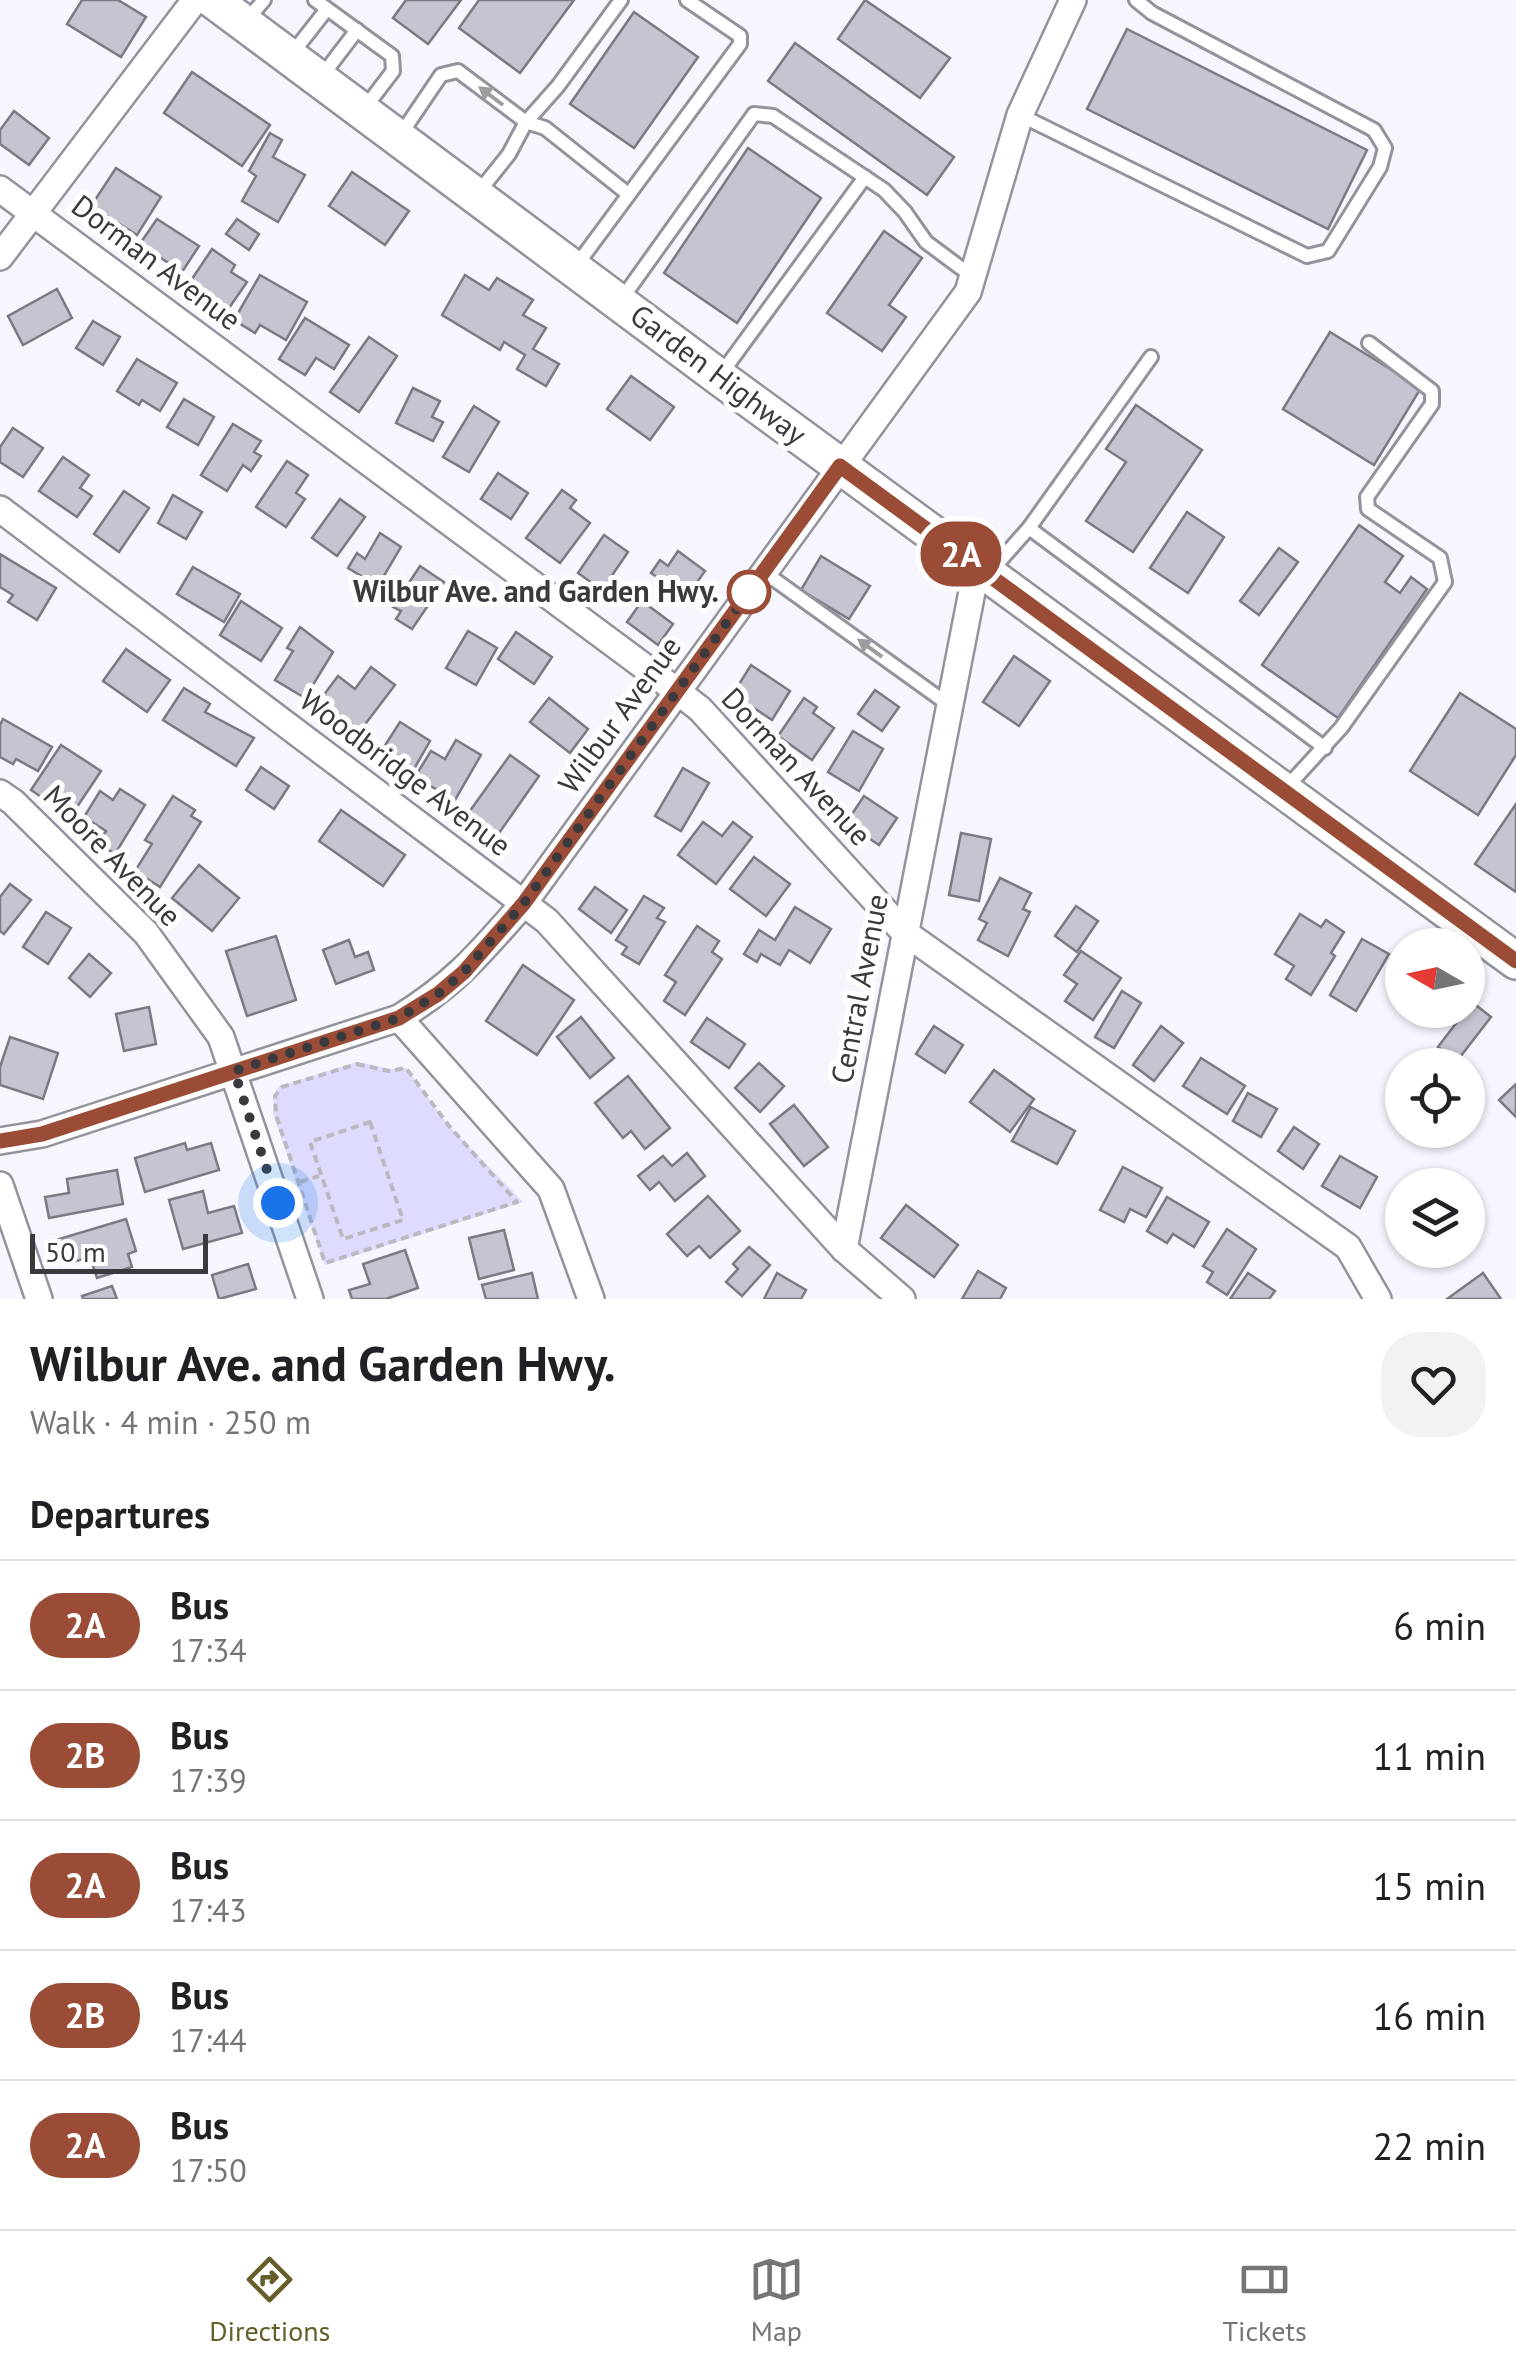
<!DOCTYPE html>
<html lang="en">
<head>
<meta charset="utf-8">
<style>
	:root { --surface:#fff; --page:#f2f2f2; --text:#202124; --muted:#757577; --line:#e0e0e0; --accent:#655e2a }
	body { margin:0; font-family:"PT Sans",sans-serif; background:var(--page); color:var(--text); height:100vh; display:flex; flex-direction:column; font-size:38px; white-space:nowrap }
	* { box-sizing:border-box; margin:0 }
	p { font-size:32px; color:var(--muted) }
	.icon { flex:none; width:55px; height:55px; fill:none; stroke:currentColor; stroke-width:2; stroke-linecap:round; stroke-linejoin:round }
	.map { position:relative; height:1299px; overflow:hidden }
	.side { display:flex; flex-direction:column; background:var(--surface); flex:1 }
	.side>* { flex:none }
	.badge { padding:0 20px; border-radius:32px; font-size:35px; line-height:65px }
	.needle { width:65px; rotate:279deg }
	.buttons { position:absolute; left:1385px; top:928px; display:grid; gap:20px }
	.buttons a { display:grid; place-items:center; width:100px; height:100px; border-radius:50%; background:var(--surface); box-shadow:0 2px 8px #0004; font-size:50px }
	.scale { position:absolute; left:30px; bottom:25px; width:178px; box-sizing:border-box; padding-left:10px; border:5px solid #3a393e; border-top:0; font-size:28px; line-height:35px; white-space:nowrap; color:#3a393e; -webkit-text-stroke:8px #fff; paint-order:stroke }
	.you { position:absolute; width:50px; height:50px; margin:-25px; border:8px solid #fff; border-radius:50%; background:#1a73e8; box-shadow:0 0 0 15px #1a73e833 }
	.map>.badge { position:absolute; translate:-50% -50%; box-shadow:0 0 0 5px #fff }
	h2 { padding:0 30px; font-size:38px; line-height:90px }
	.round { display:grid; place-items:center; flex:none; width:105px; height:105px; border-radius:40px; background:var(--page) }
	.overview { display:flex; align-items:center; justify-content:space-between; height:170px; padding:0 30px }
	h1 { font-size:48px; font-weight:800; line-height:75px }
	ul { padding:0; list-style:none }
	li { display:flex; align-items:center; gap:30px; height:130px; padding:0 30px; border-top:2px solid var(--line) }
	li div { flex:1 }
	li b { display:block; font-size:38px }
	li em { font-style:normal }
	li .badge { min-width:110px; font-weight:700; text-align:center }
	.dock { display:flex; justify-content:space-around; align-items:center; height:140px; border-top:2px solid var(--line); background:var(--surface); font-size:28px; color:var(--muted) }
	.dock a { display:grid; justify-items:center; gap:5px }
	.dock .active { color:var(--accent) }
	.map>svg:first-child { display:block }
	.green { fill:#dedcfe }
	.building { fill:#c5c4d1; stroke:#7a7a85; stroke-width:2.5 }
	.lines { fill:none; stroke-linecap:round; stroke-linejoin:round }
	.lane-casing { stroke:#93939e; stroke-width:18 }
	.street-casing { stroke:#93939e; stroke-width:30 }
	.secondary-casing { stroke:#93939e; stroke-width:40 }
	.path { stroke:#bab9c0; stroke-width:4; stroke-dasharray:8 5; stroke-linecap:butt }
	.lane { stroke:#fff; stroke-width:12 }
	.street { stroke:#fff; stroke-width:25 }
	.secondary { stroke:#fff; stroke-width:35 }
	.oneway { fill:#9c9c9e }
	.line-casing { stroke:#fff; stroke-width:22 }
	.line { stroke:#9a4c36; stroke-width:15 }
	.walk { stroke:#3a393e; stroke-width:10; stroke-dasharray:0 18 }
	.stop-dot { fill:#fff; stroke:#9a4c36; stroke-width:5 }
	.labels { text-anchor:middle; stroke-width:10; stroke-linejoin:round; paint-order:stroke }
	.street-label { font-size:30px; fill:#3a393e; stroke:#fff }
	.stop-label { font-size:30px; font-weight:bold; fill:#3a393e; stroke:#fff; text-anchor:end }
</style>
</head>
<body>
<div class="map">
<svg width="1516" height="1299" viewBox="0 0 1516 1299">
	<rect width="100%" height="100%" fill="#f6f6fe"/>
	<polygon class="green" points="357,1062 390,1069 406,1068 449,1126 523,1202 325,1265 273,1114 274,1094 280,1086"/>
	<g class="building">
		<polygon points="82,0 118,0 146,17 121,57 67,24"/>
		<polygon points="406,0 461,0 428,44 393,18"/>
		<polygon points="479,0 574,0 520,73 459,28"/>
		<polygon points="865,0 950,58 920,98 838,39"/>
		<polygon points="634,12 698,57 634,148 570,104"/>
		<polygon points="1127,29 1367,150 1328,229 1087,109"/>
		<polygon points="795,43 954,157 927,195 768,81"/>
		<polygon points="192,72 270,125 242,166 164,113"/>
		<polygon points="14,111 49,138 29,165 0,144 0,130"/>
		<polygon points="270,133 282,140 273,157 305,175 278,222 242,201 256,176 249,171"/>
		<polygon points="748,148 821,198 737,323 664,273"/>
		<polygon points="116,168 161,197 137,235 91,206"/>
		<polygon points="352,172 409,211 385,245 329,206"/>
		<polygon points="157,219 199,246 182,272 152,252 147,259 135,251"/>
		<polygon points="237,219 259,234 249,250 226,234"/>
		<polygon points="884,231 922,258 889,305 906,317 882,351 827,313"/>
		<polygon points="212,249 235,265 231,272 247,282 229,308 190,282"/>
		<polygon points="260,275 307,302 286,340 260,325 255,333 234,320"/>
		<polygon points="465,275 489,290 497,278 533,300 523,315 546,328 533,349 559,364 546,386 517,369 525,355 504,342 500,350 442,315"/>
		<polygon points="57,289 72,318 23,345 8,316"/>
		<polygon points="305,318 349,345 334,369 316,358 305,375 279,359"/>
		<polygon points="93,321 120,337 103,365 76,348"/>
		<polygon points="1330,332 1421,388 1374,465 1283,409"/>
		<polygon points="369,337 397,356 359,412 330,392"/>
		<polygon points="137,359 177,383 160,411 142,400 139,405 117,391"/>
		<polygon points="631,376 674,407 650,440 607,409"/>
		<polygon points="413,388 440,401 432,417 443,422 433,441 396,423"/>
		<polygon points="184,399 214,417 198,445 167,427"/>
		<polygon points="1136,405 1202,450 1133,552 1086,521 1126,462 1106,449"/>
		<polygon points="474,406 499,422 469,472 443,457"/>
		<polygon points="233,424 261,441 254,452 261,456 251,471 243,465 227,491 201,475"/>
		<polygon points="13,428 43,448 23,477 0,462 0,447"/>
		<polygon points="63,457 89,475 80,488 92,496 77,517 39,491"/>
		<polygon points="287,461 308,475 296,493 305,499 286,527 256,507"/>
		<polygon points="498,473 528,493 511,519 481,499"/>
		<polygon points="562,490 576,500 570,508 590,523 560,563 526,538"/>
		<polygon points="124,491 149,508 119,552 94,534"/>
		<polygon points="173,495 202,512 186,539 158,523"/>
		<polygon points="340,499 365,517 337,556 312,538"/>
		<polygon points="1187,512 1224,537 1188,593 1150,568"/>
		<polygon points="1359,525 1403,556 1385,582 1400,593 1411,577 1427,589 1338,718 1262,665"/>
		<polygon points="380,533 401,547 378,586 348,568 357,553 365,559"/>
		<polygon points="604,535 628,552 602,590 578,573"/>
		<polygon points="1279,548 1298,562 1259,615 1240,601"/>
		<polygon points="678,551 705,571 690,592 674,580 669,586 651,573 660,560 668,566"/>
		<polygon points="0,554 56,588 37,620 8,602 13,595 0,587"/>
		<polygon points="821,556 870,586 849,619 801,590"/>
		<polygon points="420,566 444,582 412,629 396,619 401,611 393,607"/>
		<polygon points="193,567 240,594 224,622 177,594"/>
		<polygon points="241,601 282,628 261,661 220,635"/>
		<polygon points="642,601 673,624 658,645 627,622"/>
		<polygon points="300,627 333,652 305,698 275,680 293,651 287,648"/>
		<polygon points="468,631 497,648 476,685 446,668"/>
		<polygon points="516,632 552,657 534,684 498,659"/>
		<polygon points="126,649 170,680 147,712 103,681"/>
		<polygon points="1014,656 1050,681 1019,726 983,702"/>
		<polygon points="751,665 790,691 772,720 733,694"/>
		<polygon points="371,667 395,685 360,731 320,700 338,676 355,689"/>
		<polygon points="184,688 210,704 205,712 254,738 236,766 163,720"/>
		<polygon points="875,690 899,707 882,731 858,714"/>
		<polygon points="1460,693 1516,729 1516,755 1478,815 1410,771"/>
		<polygon points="549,698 588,729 570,753 530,722"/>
		<polygon points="804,698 817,707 813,713 834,728 812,760 778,736"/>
		<polygon points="3,719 52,747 38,771 16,759 13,764 0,757 0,725"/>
		<polygon points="400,722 430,741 414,769 382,750"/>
		<polygon points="853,731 883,749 859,791 828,772"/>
		<polygon points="456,740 481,755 455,800 415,777 431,751 445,759"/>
		<polygon points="61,745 101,771 75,810 51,794 47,801 31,790"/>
		<polygon points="510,755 539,776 497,836 467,815"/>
		<polygon points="261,767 289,786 274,809 246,790"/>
		<polygon points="683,768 709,783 681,831 655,816"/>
		<polygon points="120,789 145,805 115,854 98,843 106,831 84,817 100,791 113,800"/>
		<polygon points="173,796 195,810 191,816 201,822 160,887 135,871 152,844 145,840"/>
		<polygon points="864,796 897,818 879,845 846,823"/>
		<polygon points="1516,804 1516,892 1475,864"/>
		<polygon points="341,810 405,855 383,886 319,841"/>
		<polygon points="703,822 722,836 733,822 752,837 716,884 678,855"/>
		<polygon points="961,833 991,839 979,901 949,895"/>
		<polygon points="754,857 790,884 766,916 730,889"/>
		<polygon points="199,865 239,898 212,931 172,898"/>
		<polygon points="1000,878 1031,893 1023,909 1030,912 1008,956 978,940 987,923 979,919"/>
		<polygon points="10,884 31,900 4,934 0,931 0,897"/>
		<polygon points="595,887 627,910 611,933 579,909"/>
		<polygon points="644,896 664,908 657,918 665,922 639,964 622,954 627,947 616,940"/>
		<polygon points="1076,906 1098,921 1077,952 1055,936"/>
		<polygon points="795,907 831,929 810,963 789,950 780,965 761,954 757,962 744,954 759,930 775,940"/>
		<polygon points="46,912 71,928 48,964 23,947"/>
		<polygon points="1300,914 1321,927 1326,920 1344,932 1331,953 1335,956 1311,995 1286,979 1294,966 1275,954"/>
		<polygon points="697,926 719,941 712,952 722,959 685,1015 664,1001 676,982 665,975"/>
		<polygon points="276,936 296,1000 247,1016 226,951"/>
		<polygon points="1362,939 1389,954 1356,1011 1330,995"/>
		<polygon points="349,940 355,957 368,952 374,970 336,984 323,950"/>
		<polygon points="1081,951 1121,978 1093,1020 1065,1001 1077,984 1064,975"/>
		<polygon points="89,954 111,973 90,997 69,978"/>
		<polygon points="523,965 574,1000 537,1055 486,1021"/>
		<polygon points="1122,991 1141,1003 1114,1048 1095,1037"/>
		<polygon points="1472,1002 1491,1017 1457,1061 1438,1047"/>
		<polygon points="149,1007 156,1044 124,1051 116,1014"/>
		<polygon points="581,1017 614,1058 590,1078 557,1037"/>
		<polygon points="707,1018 745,1044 729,1068 691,1042"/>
		<polygon points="934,1026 963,1045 945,1073 916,1054"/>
		<polygon points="1161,1026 1183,1043 1154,1081 1133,1065"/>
		<polygon points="10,1037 58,1053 43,1099 0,1085 0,1067"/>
		<polygon points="1201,1058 1245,1086 1227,1114 1183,1086"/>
		<polygon points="759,1063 784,1086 760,1112 735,1088"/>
		<polygon points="994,1070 1034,1099 1010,1132 970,1102"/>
		<polygon points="628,1076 670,1128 645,1149 631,1131 623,1138 595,1103"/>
		<polygon points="1516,1084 1516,1117 1499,1100"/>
		<polygon points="1248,1093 1277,1109 1261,1137 1233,1121"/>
		<polygon points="794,1105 828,1147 804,1166 770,1124"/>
		<polygon points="1031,1107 1075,1131 1057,1164 1012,1141"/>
		<polygon points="1294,1127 1319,1144 1303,1169 1278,1151"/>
		<polygon points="185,1143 187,1150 211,1143 219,1170 145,1192 135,1158"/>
		<polygon points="687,1153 705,1176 675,1201 659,1182 650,1190 638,1176 663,1156 672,1166"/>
		<polygon points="1340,1156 1377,1177 1360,1208 1322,1186"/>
		<polygon points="1123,1167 1162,1188 1146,1217 1130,1209 1124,1222 1100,1210"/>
		<polygon points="117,1170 123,1204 49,1218 45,1197 69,1193 67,1179"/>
		<polygon points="203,1191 208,1213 234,1206 242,1233 183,1249 169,1200"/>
		<polygon points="708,1196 740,1231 710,1258 699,1246 687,1256 667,1234"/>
		<polygon points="1167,1197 1209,1222 1194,1247 1173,1234 1167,1243 1147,1231"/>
		<polygon points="906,1205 958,1245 934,1277 881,1238"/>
		<polygon points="126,1219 136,1251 128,1254 132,1267 97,1278 90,1257 66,1264 59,1239"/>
		<polygon points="1227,1229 1256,1249 1227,1295 1207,1282 1213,1272 1203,1266"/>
		<polygon points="504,1230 514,1270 479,1279 469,1238"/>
		<polygon points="749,1247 770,1265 742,1296 726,1282 738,1269 733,1264"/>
		<polygon points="405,1250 418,1288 386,1299 352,1299 349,1290 370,1284 363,1264"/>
		<polygon points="248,1264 256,1289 219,1299 212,1275"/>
		<polygon points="978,1271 1006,1288 1000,1299 962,1299"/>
		<polygon points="532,1273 538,1299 486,1299 482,1285"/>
		<polygon points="777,1273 806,1290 801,1299 764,1299"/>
		<polygon points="1248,1273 1275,1291 1269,1299 1230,1299"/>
		<polygon points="1483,1273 1501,1299 1447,1299"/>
		<polygon points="112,1286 117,1299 83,1299 82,1296"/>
	</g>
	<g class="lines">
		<defs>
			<g id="lane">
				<polyline points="315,0 392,56 393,71 364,109"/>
				<polyline points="621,0 558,86 526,122 545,128 628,194"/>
				<polyline points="246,21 264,0"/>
				<polyline points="291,55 327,9"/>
				<polyline points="322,76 357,30"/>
				<polyline points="1020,115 1307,256 1328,251 1380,167 1385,148 1374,130 1152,13 1136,0"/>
				<polyline points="401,134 441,75 458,71 526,122 509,154 478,193"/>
				<polyline points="576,266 740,44 740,36 687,0"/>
				<polyline points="621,300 754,114 773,116 884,190 905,212 926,242 973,277"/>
				<polyline points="721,374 865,177"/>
				<polyline points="1029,528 1151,357"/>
				<polyline points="764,572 949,705"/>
				<polyline points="990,572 1029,528 1325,748"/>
				<polyline points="1285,789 1341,728 1445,582 1440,558 1368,509 1367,497 1432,404 1432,391 1369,343"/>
			</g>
			<g id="street">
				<polyline points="0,189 677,691 700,709 904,932 1348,1247 1378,1299"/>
				<polyline points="0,257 195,0"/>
				<polyline points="0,509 547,921 844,1249 902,1299"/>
				<polyline points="0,793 13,802 146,933 221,1037 310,1299"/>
				<polyline points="399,1018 551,1189 591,1299"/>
				<path d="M0 1141 42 1134 399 1018C456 983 481 952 524 903L968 292 1020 115 1073 0"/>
				<polyline points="0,1185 39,1299"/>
				<polyline points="844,1249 977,566"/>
			</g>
			<polyline id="secondary" points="213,0 719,377 1516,961"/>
		</defs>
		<use href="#lane" class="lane-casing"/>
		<use href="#street" class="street-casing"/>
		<use href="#secondary" class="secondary-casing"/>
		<g class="path">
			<polygon points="357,1064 389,1071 406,1068 449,1126 517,1202 325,1263 276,1115 275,1096 282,1087"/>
			<polygon points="370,1122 403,1220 343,1239 310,1142"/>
			<polyline points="300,1182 319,1176"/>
		</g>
		<use href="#lane" class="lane"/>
		<use href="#street" class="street"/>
		<use href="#secondary" class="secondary"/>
	</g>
	<defs><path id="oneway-solid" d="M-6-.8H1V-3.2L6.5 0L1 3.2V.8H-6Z" transform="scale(2.5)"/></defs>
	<g class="oneway">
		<use href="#oneway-solid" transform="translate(491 96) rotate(-143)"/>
		<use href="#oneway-solid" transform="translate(870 648) rotate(-144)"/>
	</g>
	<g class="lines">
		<defs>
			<polyline id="line" points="0,1141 42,1134 399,1018 438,994 464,972 524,903 840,466 1516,961"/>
		</defs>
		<use href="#line" class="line-casing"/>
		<use href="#line" class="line"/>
		<polyline class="walk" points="278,1203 234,1071 399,1018 438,994 464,972 524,903 749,592"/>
	</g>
	<circle class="stop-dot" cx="749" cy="592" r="20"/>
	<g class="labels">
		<g class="street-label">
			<text transform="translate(156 263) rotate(37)" y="10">Dorman Avenue</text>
			<text transform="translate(718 375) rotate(37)" y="10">Garden Highway</text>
			<text transform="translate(620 715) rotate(-54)" y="10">Wilbur Avenue</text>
			<text transform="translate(796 767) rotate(47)" y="10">Dorman Avenue</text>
			<text transform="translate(405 773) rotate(37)" y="10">Woodbridge Avenue</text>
			<text transform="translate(112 856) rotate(46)" y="10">Moore Avenue</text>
			<text transform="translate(860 989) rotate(-79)" y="10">Central Avenue</text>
		</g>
		<g class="stop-label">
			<text x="719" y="602">Wilbur Ave. and Garden Hwy.</text>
		</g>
	</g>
</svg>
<div class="buttons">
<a><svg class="needle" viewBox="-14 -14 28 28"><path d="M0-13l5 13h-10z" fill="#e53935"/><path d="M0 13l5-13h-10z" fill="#757577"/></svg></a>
<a><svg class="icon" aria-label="locate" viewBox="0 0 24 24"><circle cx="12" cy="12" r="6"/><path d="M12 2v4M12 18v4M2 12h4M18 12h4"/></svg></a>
<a><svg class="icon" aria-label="layers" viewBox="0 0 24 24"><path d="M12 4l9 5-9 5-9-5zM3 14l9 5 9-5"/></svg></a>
</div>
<div class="scale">50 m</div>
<div class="you" style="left:278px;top:1203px"></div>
<b class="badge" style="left:961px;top:554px;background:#9a4c36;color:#fff">2A</b>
</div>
<section class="side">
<div class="overview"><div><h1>Wilbur Ave. and Garden Hwy.</h1><p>Walk · 4 min · 250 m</p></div><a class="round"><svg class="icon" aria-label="heart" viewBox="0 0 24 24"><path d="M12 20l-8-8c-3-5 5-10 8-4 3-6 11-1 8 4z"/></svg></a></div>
<h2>Departures</h2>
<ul>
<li><span class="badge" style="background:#9a4c36;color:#fff">2A</span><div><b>Bus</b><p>17:34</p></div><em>6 min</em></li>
<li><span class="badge" style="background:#9a4c36;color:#fff">2B</span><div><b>Bus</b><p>17:39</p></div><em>11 min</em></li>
<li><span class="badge" style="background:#9a4c36;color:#fff">2A</span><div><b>Bus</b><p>17:43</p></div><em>15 min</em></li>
<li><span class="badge" style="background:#9a4c36;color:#fff">2B</span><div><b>Bus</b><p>17:44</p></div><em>16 min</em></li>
<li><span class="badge" style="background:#9a4c36;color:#fff">2A</span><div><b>Bus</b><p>17:50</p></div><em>22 min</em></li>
</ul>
</section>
<nav class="dock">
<a class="active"><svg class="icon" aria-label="directions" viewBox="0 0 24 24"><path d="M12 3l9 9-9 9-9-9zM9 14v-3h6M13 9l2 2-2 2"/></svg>Directions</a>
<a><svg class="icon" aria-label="map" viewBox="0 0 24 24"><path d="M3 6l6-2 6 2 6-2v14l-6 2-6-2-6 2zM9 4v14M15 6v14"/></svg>Map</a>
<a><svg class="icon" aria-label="tickets" viewBox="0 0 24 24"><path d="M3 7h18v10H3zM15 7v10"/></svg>Tickets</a>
</nav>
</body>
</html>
